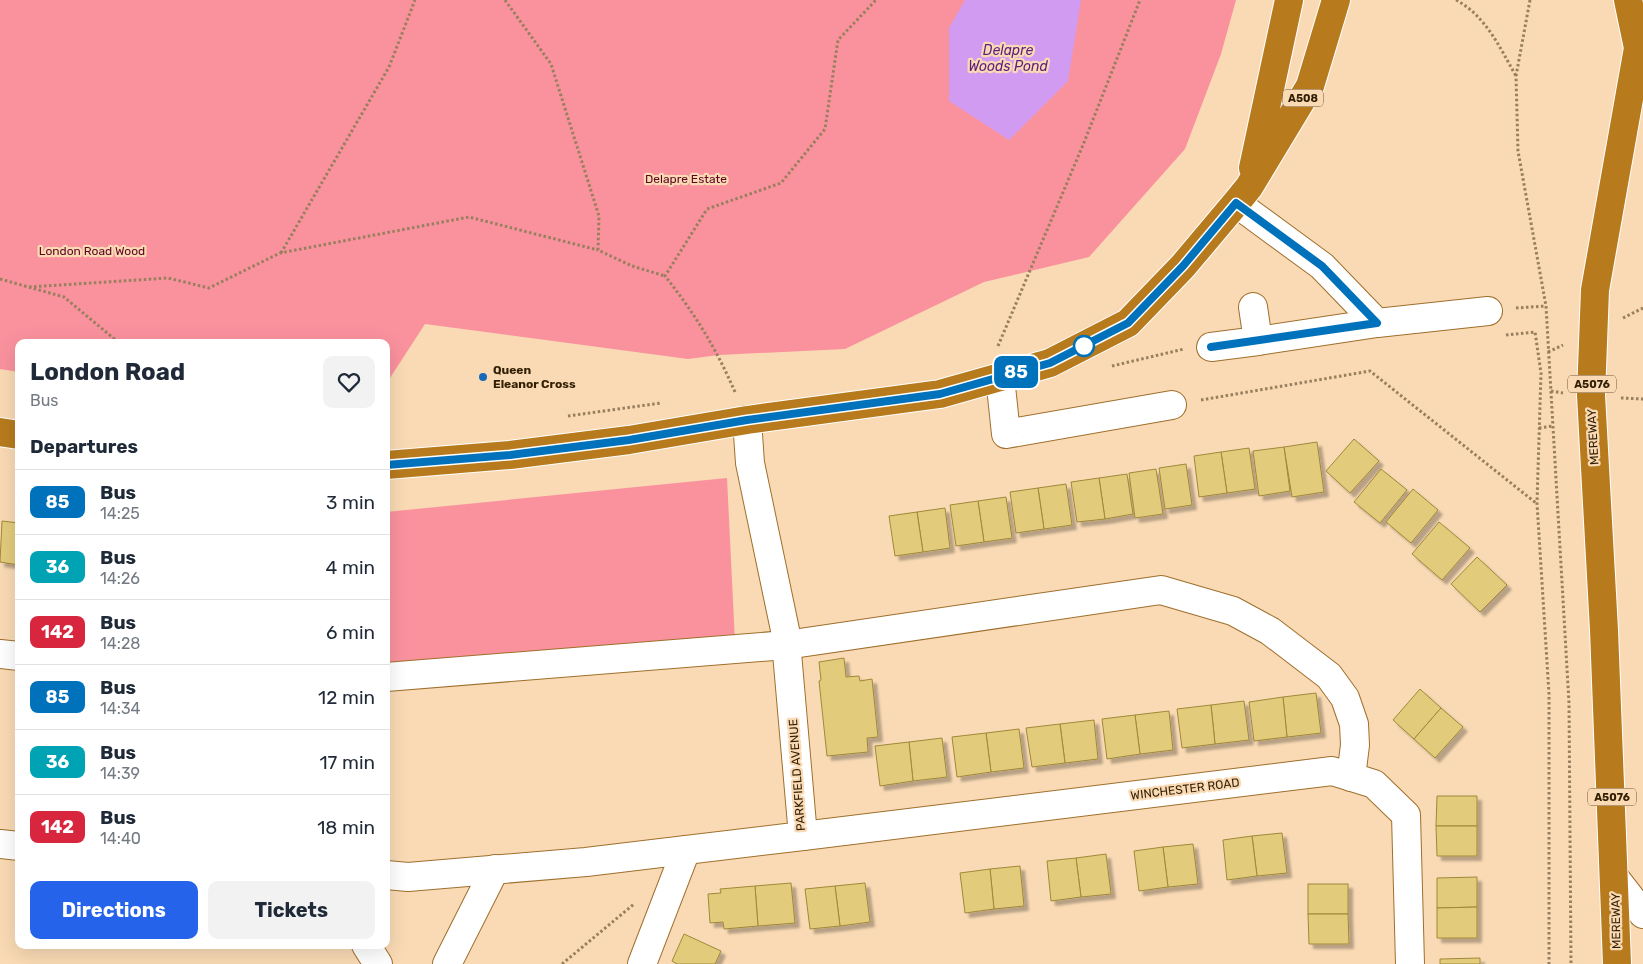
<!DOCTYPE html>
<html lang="en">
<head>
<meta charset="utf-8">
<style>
	:root { --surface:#fff; --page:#f2f2f3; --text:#1f2937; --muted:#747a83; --line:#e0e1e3; --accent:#2563eb }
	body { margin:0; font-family:Rubik,sans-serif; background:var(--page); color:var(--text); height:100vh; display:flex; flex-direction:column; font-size:19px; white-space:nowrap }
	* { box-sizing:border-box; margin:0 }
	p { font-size:16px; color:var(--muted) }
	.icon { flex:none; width:28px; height:28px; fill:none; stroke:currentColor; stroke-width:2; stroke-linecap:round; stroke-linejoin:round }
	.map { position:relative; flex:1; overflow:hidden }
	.side { position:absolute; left:15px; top:339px; width:375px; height:610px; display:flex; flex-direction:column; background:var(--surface); border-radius:10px; box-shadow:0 5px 20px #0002 }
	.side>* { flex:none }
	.badge { padding:0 10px; border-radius:8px; font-size:18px; line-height:32px }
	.map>.badge { position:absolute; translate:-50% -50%; box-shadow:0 0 0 2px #fff }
	h2 { padding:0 15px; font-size:19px; line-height:45px }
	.round { display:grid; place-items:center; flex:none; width:52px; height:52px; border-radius:10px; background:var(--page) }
	.summary { display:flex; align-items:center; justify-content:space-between; height:85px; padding:0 15px }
	h1 { font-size:24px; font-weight:700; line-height:38px }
	.button { display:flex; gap:10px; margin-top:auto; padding:10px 15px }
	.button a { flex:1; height:58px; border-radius:10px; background:var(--accent); color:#fff; font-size:20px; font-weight:700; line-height:58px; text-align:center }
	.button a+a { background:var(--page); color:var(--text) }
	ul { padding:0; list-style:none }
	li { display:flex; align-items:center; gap:15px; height:65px; padding:0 15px; border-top:1px solid var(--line) }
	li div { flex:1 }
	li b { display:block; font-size:19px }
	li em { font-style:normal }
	li .badge { min-width:55px; font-weight:700; text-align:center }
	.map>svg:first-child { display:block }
	.green { fill:#fa929e }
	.water { fill:#d29bf2 }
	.building { fill:#e3cb7c; stroke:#a08839; filter:url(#shadow) }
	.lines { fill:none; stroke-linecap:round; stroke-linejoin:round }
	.minor-casing { stroke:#9f6f2c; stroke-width:30 }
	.highway-casing { stroke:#fff; stroke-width:30 }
	.path { stroke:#987f5e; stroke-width:3; stroke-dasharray:2.5 2.5; stroke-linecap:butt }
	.minor { stroke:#fff; stroke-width:28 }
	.highway { stroke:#b77b1e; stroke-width:28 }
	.line-casing { stroke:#fff; stroke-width:11 }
	.line { stroke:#0072bc; stroke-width:8 }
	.stop-dot { fill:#fff; stroke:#0072bc; stroke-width:2.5 }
	.poi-dot { fill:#1869b7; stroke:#f9dab4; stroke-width:2 }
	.labels { text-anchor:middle; stroke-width:4.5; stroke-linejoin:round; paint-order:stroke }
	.shield { fill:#f9dab4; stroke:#6e5738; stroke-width:1 }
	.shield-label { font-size:11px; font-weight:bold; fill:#321f03 }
	.park-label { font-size:12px; fill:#5d051f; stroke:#f9dab4 }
	.poi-label { font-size:12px; font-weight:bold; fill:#321f03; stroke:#f9dab4; text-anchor:start }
	.street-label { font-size:12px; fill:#321f03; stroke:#f9dab4 }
	.water-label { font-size:14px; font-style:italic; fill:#5f1d7e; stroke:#f9dab4 }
</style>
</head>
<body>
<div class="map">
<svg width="1643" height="964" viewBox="0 0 1643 964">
	<defs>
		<filter id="shadow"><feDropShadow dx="4.5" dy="4.5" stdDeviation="1" flood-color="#0004"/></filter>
	</defs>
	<rect width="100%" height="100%" fill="#f9dab4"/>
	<g class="green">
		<polygon points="0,0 1236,0 1221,54 1185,149 1089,257 984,282 845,349 719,355 688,359 425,324 386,384 386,342 19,342 19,372 0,369"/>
		<polygon points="727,478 735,642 386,670 386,512"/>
	</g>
	<polygon class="water" points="965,0 1081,0 1068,81 1009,140 949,101 949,28"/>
	<g class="building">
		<polygon points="1354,439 1379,461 1350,493 1326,471"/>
		<polygon points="1317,442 1324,492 1292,497 1284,447"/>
		<polygon points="1284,447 1290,491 1259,496 1253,451"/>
		<polygon points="1249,448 1255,489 1227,493 1221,452"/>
		<polygon points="1221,452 1227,493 1199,497 1194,456"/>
		<polygon points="1186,464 1192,505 1165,509 1159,468"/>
		<polygon points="1156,469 1163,514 1135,518 1129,473"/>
		<polygon points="1381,469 1407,490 1380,523 1354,502"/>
		<polygon points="1127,474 1133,514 1105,519 1099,478"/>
		<polygon points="1099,478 1105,519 1077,522 1071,482"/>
		<polygon points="1066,484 1072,525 1044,529 1038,488"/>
		<polygon points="1038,488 1044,529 1016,533 1010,492"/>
		<polygon points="1413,489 1438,510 1411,543 1386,522"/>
		<polygon points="1006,497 1012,538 984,542 978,501"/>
		<polygon points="978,501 984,542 956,546 950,505"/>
		<polygon points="945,508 950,548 923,552 917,512"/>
		<polygon points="917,512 923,552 895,556 889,516"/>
		<polygon points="2,521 19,523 19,565 0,562"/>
		<polygon points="1439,522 1470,548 1442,580 1412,554"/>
		<polygon points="1477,557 1507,585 1480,612 1451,584"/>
		<polygon points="844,658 846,677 859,676 860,681 872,679 878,737 867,738 868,752 827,756 819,681 821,680 819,662"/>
		<polygon points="1420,689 1441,708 1414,739 1393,720"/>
		<polygon points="1316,693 1321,733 1287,737 1283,697"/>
		<polygon points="1283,697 1287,737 1254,741 1249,702"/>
		<polygon points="1244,701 1249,740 1215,744 1211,705"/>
		<polygon points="1211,705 1215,744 1182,748 1177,709"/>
		<polygon points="1441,708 1463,727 1435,758 1414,739"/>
		<polygon points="1169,711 1173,750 1140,754 1135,715"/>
		<polygon points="1135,715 1140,754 1107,759 1102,719"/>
		<polygon points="1094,720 1098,759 1065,763 1060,724"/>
		<polygon points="1060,724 1065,763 1032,767 1026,728"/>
		<polygon points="1019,729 1024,768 991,772 986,733"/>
		<polygon points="986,733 991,772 957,777 952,737"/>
		<polygon points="942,738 947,777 913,781 909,742"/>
		<polygon points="909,742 913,781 880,786 875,746"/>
		<polygon points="1437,796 1477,796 1477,826 1436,826"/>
		<polygon points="1436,826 1477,826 1477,856 1437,856"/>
		<polygon points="1282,833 1287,873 1257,876 1252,836"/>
		<polygon points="1252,836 1257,876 1227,880 1223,840"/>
		<polygon points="1193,844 1198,884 1168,887 1163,847"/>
		<polygon points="1163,847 1168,887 1139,891 1134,851"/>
		<polygon points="1106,854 1111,894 1081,897 1076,858"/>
		<polygon points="1076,858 1081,897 1051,901 1047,861"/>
		<polygon points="1020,866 1024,906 994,909 990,869"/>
		<polygon points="990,869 994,909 965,913 960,873"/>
		<polygon points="1477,877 1477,907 1437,908 1437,878"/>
		<polygon points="791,883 795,923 758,926 755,886"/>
		<polygon points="865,883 870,922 840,926 835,886"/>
		<rect x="1308" y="884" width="40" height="30"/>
		<polygon points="755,886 758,926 724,929 723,922 710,923 708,894 721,893 720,889"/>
		<polygon points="835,886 840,926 810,929 805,889"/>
		<polygon points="1477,907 1477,938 1437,938 1437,908"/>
		<polygon points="1308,914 1348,914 1349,944 1309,944"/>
		<polygon points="684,934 721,951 715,964 677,964 672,961"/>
		<polygon points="1480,958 1480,964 1440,964 1440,959"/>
	</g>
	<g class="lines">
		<defs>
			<g id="minor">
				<polyline points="1236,203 1322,266 1377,323"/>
				<polyline points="1258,341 1377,323 1488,311"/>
				<polyline points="1211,347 1258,341 1253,307"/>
				<polyline points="1000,377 1006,434 1172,405"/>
				<polyline points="0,654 19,656"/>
				<polyline points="386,677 786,645 1161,590 1233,611 1270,631 1329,676 1345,698 1354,724 1355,745 1351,777"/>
				<polyline points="803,836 1332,771 1374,784 1406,815 1410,964"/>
				<polyline points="0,844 19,846"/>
				<polyline points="386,875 408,877 586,862 803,836 785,630 750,463 747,420"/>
				<polyline points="1615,878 1643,914"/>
				<polyline points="366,945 378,964"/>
				<polyline points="447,964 495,869"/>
				<polyline points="642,964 686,850"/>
			</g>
			<g id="highway">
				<polyline points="1253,168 1289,0"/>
				<polyline points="0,432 19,435"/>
				<polyline points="386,465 510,455 629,440 747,420 940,394 1050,363 1128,323 1183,266 1236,203 1249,187 1310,86 1336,0"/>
				<polyline points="1617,964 1604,630 1591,395 1595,290 1638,48 1628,0"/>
			</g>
		</defs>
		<use href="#minor" class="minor-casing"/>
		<use href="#highway" class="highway-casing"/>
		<g class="path">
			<polyline points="505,0 551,64 599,216 598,250 632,266 665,276"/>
			<path d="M1456 0C1486 16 1500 48 1516 76"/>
			<polyline points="1530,0 1516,76 1518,151 1546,306 1569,703 1571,964"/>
			<polyline points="281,253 389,67 415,0"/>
			<polyline points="0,279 64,297 118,342"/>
			<polyline points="29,287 168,278 209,288 280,253 469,217 598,250"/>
			<polyline points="1516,308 1546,306"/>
			<polyline points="1623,318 1643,308"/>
			<polyline points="1506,335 1535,332 1541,373 1537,503 1549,694 1549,964"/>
			<polyline points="998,346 1083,145 1140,0"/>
			<polyline points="1548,352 1563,345"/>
			<polyline points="1112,366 1184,349"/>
			<polyline points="1551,391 1563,393"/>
			<path d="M735 392C716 348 695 314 665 276L707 209 781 183 825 129 838 40 876 0"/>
			<polyline points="1621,398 1643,399"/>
			<polyline points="1201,400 1370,371 1536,503"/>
			<polyline points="568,416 661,403"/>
			<polyline points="1539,428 1553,426"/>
			<polyline points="562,964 634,904"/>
		</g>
		<use href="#minor" class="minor"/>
		<use href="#highway" class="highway"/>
	</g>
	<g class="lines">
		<defs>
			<polyline id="line" points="386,465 510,455 629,440 747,420 940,394 1050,363 1128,323 1183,266 1236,203 1322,266 1377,323 1211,347"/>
		</defs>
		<use href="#line" class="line-casing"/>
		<use href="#line" class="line"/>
	</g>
	<circle class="stop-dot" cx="1084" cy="346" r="10"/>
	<circle class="poi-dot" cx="483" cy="377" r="5"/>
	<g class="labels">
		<g class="shield">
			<rect x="1283" y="89.5" width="40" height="17" rx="4"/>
			<rect x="1568" y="375.5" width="48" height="17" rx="4"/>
			<rect x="1588" y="788.5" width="48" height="17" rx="4"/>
		</g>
		<g class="shield-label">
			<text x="1303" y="102">A508</text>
			<text x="1592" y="388">A5076</text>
			<text x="1612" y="801">A5076</text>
		</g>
		<g class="park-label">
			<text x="686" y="183">Delapre Estate</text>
			<text x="92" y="255">London Road Wood</text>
		</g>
		<g class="poi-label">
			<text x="493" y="374">Queen<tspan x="493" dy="14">Eleanor Cross</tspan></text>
		</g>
		<g class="street-label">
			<text transform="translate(1593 437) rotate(-93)" y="4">MEREWAY</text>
			<text transform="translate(797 775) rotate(-94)" y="4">PARKFIELD AVENUE</text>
			<text transform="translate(1185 789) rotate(-7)" y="4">WINCHESTER ROAD</text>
			<text transform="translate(1616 921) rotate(-91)" y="4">MEREWAY</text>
		</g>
		<g class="water-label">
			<text x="1008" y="55">Delapre<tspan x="1008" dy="16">Woods Pond</tspan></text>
		</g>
	</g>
</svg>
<b class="badge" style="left:1016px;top:372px;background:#0072bc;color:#fff">85</b>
<section class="side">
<div class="summary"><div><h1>London Road</h1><p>Bus</p></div><a class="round"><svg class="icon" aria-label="heart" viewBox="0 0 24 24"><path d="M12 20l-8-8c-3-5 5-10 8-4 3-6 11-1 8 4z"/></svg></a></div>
<h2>Departures</h2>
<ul>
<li><span class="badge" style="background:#0072bc;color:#fff">85</span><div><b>Bus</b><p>14:25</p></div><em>3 min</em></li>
<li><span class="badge" style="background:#00a3b4;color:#fff">36</span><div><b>Bus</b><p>14:26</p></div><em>4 min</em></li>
<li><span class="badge" style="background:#d7263d;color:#fff">142</span><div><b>Bus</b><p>14:28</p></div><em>6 min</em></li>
<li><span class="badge" style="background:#0072bc;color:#fff">85</span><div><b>Bus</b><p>14:34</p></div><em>12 min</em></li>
<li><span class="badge" style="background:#00a3b4;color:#fff">36</span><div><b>Bus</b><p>14:39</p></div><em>17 min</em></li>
<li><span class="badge" style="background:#d7263d;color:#fff">142</span><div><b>Bus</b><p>14:40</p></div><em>18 min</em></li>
</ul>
<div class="button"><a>Directions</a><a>Tickets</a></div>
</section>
</div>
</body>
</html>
